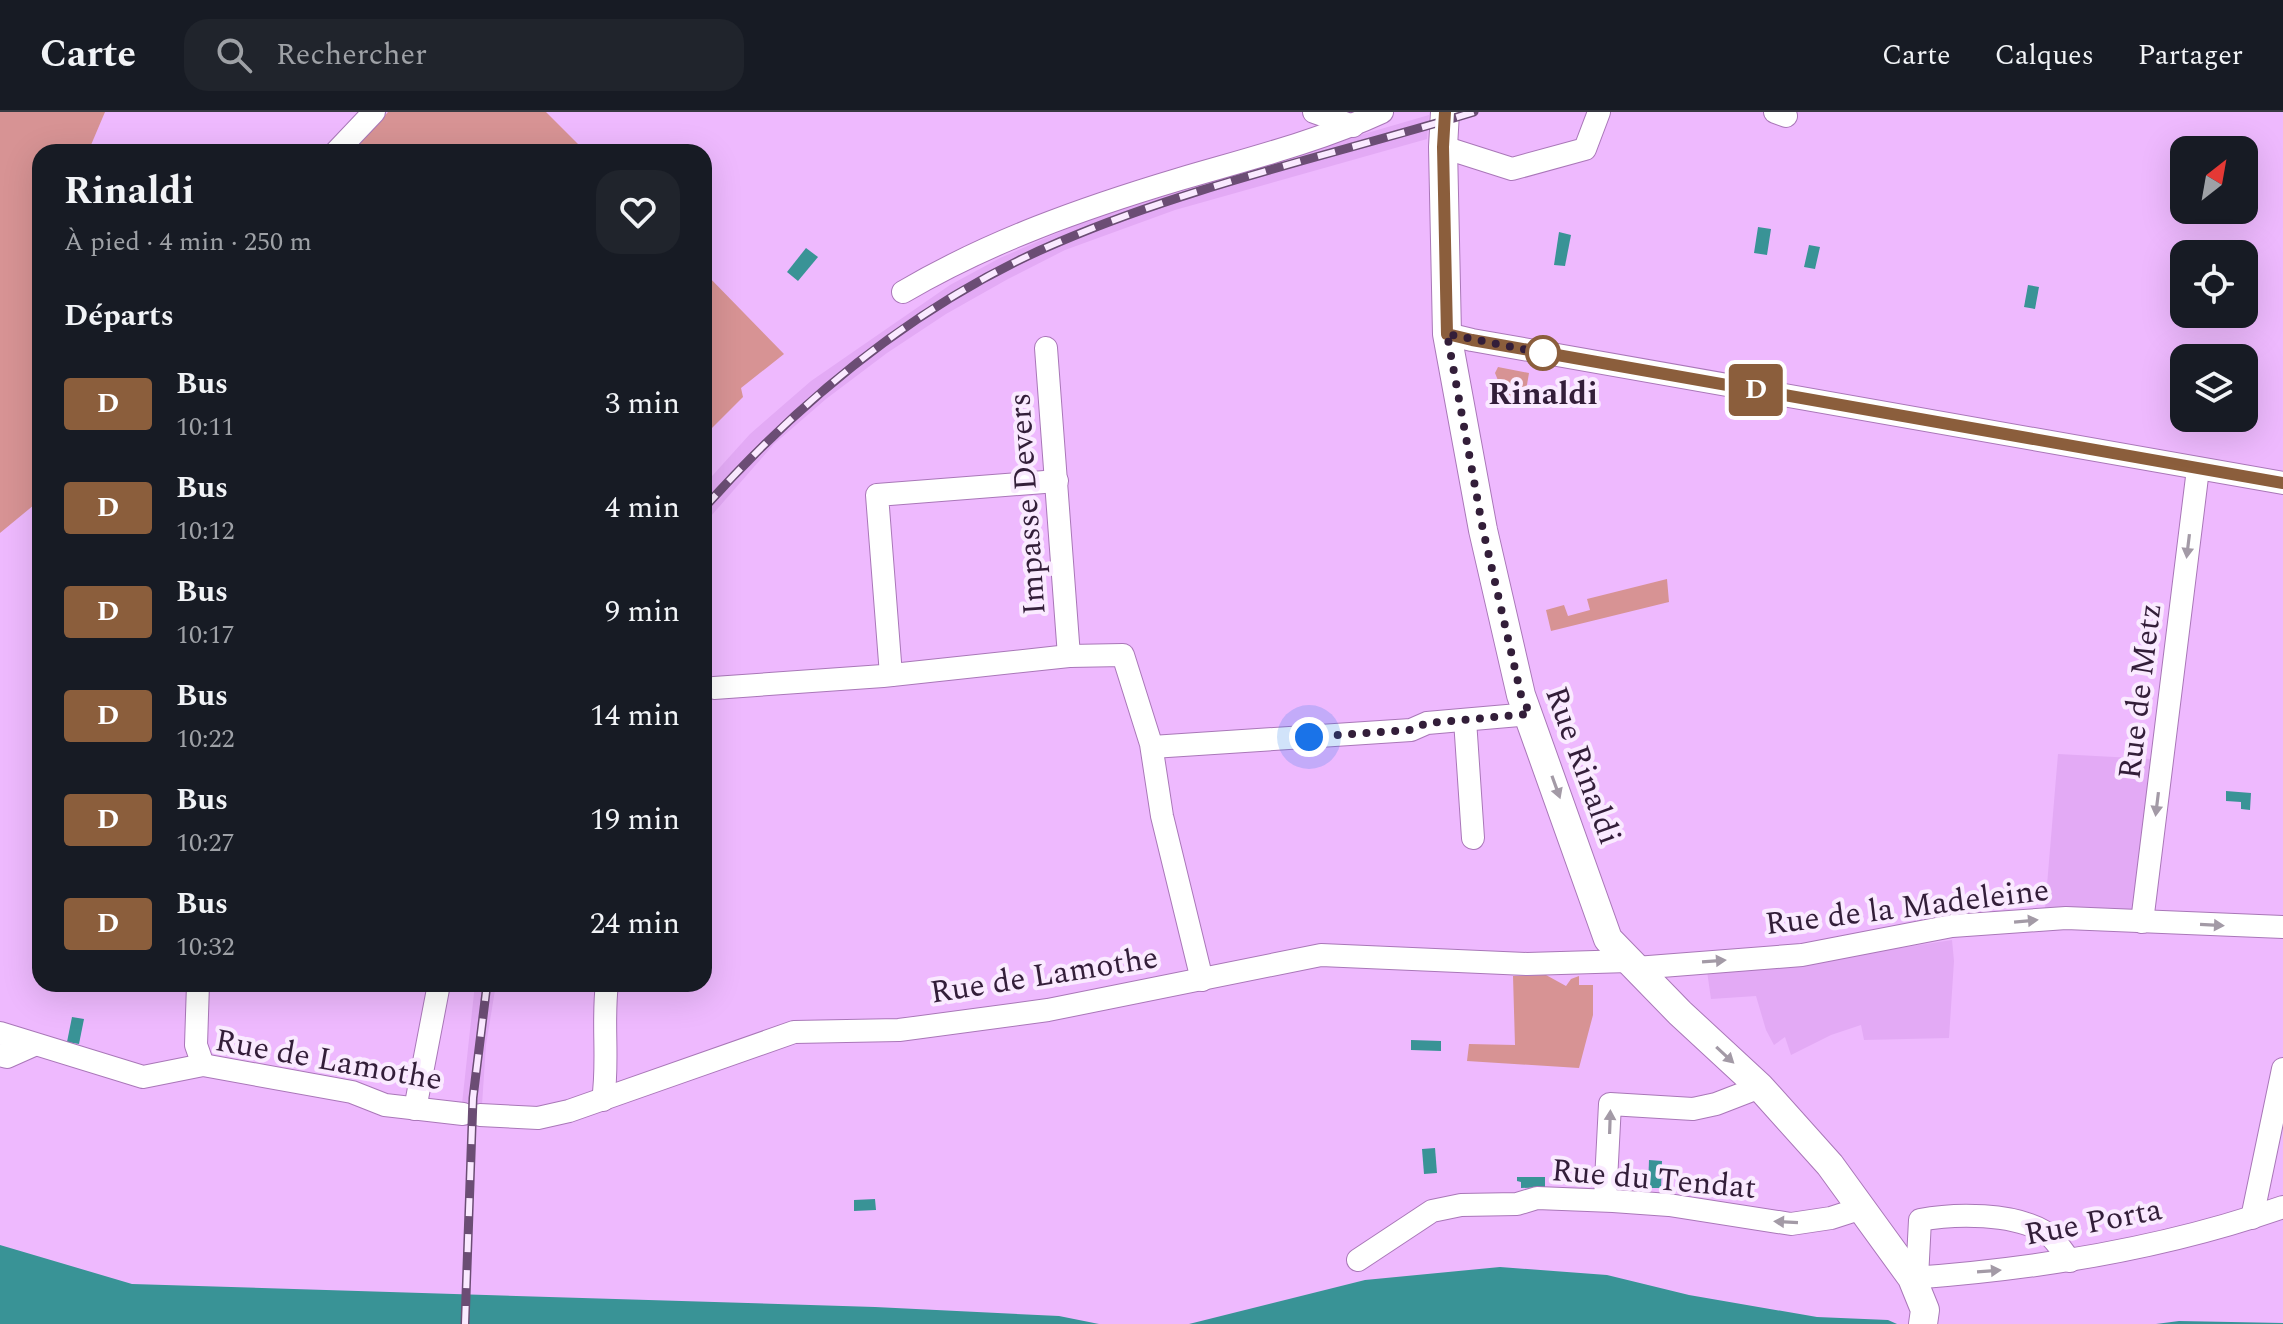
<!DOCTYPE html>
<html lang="fr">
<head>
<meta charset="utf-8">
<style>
	:root { --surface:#171b24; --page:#20242c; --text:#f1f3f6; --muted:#9ea1a6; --line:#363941 }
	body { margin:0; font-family:Spectral,serif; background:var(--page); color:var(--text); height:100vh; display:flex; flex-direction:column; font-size:30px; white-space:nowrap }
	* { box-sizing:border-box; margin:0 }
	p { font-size:26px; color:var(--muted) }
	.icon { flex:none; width:44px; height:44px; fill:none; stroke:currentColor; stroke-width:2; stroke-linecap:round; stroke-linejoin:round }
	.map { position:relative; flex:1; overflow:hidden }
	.sheet { position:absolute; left:32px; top:32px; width:680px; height:848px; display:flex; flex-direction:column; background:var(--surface); border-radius:24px; box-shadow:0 8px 32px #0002 }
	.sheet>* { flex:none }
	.badge { padding:0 16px; border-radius:6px; font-size:28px; line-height:52px }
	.needle { width:52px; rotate:31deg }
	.controls { position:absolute; left:2170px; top:24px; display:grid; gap:16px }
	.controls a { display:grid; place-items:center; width:88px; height:88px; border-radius:16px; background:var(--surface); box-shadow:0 8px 32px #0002; font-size:40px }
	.you { position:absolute; width:40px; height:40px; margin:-20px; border:6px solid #fff; border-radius:50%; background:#1a73e8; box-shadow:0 0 0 12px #1a73e833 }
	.map>.badge { position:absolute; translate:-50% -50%; box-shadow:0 0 0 4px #fff }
	h2 { padding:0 32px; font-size:30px; line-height:72px }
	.round { display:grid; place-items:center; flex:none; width:84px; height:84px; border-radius:24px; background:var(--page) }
	.summary { display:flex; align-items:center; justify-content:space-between; height:136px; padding:0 32px }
	h1 { font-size:38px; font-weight:700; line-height:60px }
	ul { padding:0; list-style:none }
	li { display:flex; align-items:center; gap:24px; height:104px; padding:0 32px }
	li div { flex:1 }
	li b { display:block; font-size:30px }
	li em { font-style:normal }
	li .badge { min-width:88px; font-weight:700; text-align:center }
	header { display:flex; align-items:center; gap:48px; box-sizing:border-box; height:112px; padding:0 40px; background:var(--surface); border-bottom:2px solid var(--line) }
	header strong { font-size:38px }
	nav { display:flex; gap:44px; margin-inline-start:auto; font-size:28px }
	.search { width:560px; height:72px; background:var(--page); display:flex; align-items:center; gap:20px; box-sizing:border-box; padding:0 28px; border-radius:24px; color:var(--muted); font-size:30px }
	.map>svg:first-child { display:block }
	.built { fill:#e3aaf5 }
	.green { fill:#d79394 }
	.water { fill:#399396 }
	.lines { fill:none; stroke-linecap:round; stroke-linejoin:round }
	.minor-casing { stroke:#a977b8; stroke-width:24 }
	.tertiary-casing { stroke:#a977b8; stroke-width:30 }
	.minor { stroke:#fff; stroke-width:22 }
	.tertiary { stroke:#fff; stroke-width:28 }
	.rail-casing { stroke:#6b4d74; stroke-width:9 }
	.rail { stroke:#faeaff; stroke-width:6; stroke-dasharray:18; stroke-linecap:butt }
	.oneway { fill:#a39aa6 }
	.line-casing { stroke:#fff; stroke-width:18 }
	.line { stroke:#8b5e3c; stroke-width:12 }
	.walk { stroke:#331e39; stroke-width:8; stroke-dasharray:0 14.4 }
	.stop-dot { fill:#fff; stroke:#8b5e3c; stroke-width:4 }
	.labels { text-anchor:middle; stroke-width:8; stroke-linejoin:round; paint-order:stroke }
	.stop-label { font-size:32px; font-weight:bold; fill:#331e39; stroke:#faeaff }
	.street-label { font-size:32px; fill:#331e39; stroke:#faeaff }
</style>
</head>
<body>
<header>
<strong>Carte</strong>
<div class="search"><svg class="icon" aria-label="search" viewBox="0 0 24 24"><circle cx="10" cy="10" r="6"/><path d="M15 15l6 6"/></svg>Rechercher</div>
<nav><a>Carte</a><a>Calques</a><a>Partager</a></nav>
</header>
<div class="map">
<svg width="2283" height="1212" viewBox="0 0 2283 1212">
	<rect width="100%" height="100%" fill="#eeb9fe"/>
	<g class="built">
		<polygon points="1429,3 1427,27 1175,98 1065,138 1008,167 946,202 887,241 826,287 774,332 704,412 704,373 750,322 811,269 950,173 1000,146 1110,98 1171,78"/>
		<polygon points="2058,642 2152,647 2134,799 2045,797"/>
		<polygon points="1952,828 1954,849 1949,926 1864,928 1861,913 1831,923 1791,943 1785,925 1774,933 1766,918 1756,884 1711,887 1707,859 1854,843"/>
		<polygon points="475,872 496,872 486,933 482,993 462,992"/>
	</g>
	<g class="green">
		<polygon points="0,0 105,0 88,40 40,40 40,388 0,421"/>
		<polygon points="388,0 546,0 586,40 350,40"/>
		<polygon points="704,160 784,242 741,276 743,285 704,324"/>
		<polygon points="1498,255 1529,261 1523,296 1508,293 1495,261"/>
		<polygon points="1667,467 1669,490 1551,519 1546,498 1564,493 1568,504 1590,498 1587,487"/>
		<polygon points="1546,863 1566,874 1571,867 1579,864 1579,873 1593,873 1593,903 1579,956 1467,949 1469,932 1515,933 1513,864"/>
	</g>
	<g class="water">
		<polygon points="1758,115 1771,117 1767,143 1754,141"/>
		<polygon points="1559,120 1571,123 1565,154 1554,153"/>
		<polygon points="1809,133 1820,135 1815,157 1804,155"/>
		<polygon points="806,136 818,145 798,169 787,160"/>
		<polygon points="2028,173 2039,175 2035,197 2024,195"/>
		<polygon points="2226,679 2251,681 2250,698 2241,697 2241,690 2226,689"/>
		<polygon points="72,905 84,907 79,932 67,930"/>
		<polygon points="1411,928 1441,929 1441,939 1411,938"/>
		<polygon points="1435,1036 1437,1061 1424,1062 1422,1037"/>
		<polygon points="1649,1048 1662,1049 1661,1076 1648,1076"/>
		<polygon points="1517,1065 1545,1065 1545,1075 1521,1076 1521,1070 1517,1069"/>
		<polygon points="875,1087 876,1098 854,1099 854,1088"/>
		<polygon points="0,1133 132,1172 875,1195 1059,1204 1099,1212 0,1212"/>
		<polygon points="1500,1155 1607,1163 1689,1183 1817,1205 1888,1208 1897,1212 1189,1212 1365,1168"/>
		<polygon points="2179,1209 2283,1211 2283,1212 2156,1212"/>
	</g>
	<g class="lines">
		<defs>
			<g id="minor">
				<polyline points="1314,0 1353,14"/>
				<polyline points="1775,0 1786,4"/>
				<polyline points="1443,35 1512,57 1585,37 1599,0"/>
				<polyline points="336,40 374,0"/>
				<path d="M903 180C990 129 1083 96 1180 67 1248 47 1317 30 1382 0"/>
				<polyline points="1447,222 1472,228 2283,371"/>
				<polyline points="1046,236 1069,544"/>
				<polyline points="891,563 877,383 1057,369"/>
				<polyline points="714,576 883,564 1069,544 1123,543 1151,632 1162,704 1202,868"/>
				<polyline points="1465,608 1473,726"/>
				<polyline points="1152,635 1411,618 1427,611 1530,602"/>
				<polyline points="2142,810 2198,357"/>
				<polyline points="1636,856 1802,843 1952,814 2066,806 2283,815"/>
				<polyline points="198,872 196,933 203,953"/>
				<polyline points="0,921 143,965 203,953 352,980 385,993 463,1002"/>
				<polyline points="0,943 7,945 34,933"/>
				<path d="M603 988C609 951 602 910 607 872"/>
				<polyline points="415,997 439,872"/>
				<polyline points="480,1003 538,1006 569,999 794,920 899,918 1048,898 1321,843 1527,852 1629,849"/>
				<polyline points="1605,1088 1610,992 1693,997 1716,992 1760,975"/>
				<polyline points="2252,1106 2283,957"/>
				<polyline points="1358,1148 1432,1099 1461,1093 1517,1092 1537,1086 1613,1089 1669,1093 1791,1112 1831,1106 1862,1096"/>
				<path d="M1912 1166C2037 1157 2163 1137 2283 1095"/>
				<path d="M1917 1166 1920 1108C1956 1101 2013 1101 2045 1120 2055 1126 2063 1140 2070 1149"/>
			</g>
			<polyline id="tertiary" points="1445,0 1443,35 1447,222 1483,418 1521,583 1608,827 1680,901 1760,975 1830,1053 1912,1166 1925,1198 1923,1212"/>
		</defs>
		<use href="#minor" class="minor-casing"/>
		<use href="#tertiary" class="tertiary-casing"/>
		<use href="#minor" class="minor"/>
		<use href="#tertiary" class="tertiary"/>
		<defs>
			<g id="rail">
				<path d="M704 396C804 284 920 189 1059 130 1192 73 1336 42 1474 0"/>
				<polyline points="465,1212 473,986 487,872"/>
			</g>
		</defs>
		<use href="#rail" class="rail-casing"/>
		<use href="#rail" class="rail"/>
	</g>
	<defs><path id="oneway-solid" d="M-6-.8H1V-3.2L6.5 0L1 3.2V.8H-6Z" transform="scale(2)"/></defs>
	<g class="oneway">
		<use href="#oneway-solid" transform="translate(2188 434) rotate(97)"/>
		<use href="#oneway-solid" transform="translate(1556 675) rotate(70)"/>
		<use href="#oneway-solid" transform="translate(2157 692) rotate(97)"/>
		<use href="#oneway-solid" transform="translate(2026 809) rotate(-5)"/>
		<use href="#oneway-solid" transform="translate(2212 813) rotate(3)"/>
		<use href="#oneway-solid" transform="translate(1714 849) rotate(-4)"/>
		<use href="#oneway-solid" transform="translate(1725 943) rotate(43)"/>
		<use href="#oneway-solid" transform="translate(1610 1010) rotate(-88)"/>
		<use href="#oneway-solid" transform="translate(1786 1110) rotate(-177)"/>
		<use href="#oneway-solid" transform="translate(1989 1159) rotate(-4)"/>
	</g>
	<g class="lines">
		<defs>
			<polyline id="line" points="1445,0 1443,35 1447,222 1472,228 2283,371"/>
		</defs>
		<use href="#line" class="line-casing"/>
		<use href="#line" class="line"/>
		<polyline class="walk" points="1309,625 1411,618 1427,611 1530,602 1521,583 1483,418 1447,222 1543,241"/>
	</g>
	<circle class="stop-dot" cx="1543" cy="241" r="16"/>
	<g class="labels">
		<g class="stop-label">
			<text x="1543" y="292">Rinaldi</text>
		</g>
		<g class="street-label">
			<text transform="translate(1026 392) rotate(-94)" y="11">Impasse Devers</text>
			<text transform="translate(2139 579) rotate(-83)" y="11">Rue de Metz</text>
			<text transform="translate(1584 653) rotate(70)" y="11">Rue Rinaldi</text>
			<text transform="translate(1907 794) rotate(-7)" y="11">Rue de la Madeleine</text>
			<text transform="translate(1044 862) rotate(-9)" y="11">Rue de Lamothe</text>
			<text transform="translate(329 947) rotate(10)" y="11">Rue de Lamothe</text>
			<text transform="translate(1654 1066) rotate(5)" y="11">Rue du Tendat</text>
			<text transform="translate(2093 1109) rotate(-11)" y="11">Rue Porta</text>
		</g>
	</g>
</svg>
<div class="controls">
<a><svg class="needle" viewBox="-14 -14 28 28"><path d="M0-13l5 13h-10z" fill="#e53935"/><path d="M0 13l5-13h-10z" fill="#9ea1a6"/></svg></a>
<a><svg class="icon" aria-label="locate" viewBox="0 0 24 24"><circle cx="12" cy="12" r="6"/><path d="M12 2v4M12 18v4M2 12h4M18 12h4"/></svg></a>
<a><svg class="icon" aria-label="layers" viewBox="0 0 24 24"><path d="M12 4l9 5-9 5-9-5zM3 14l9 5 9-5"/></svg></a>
</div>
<div class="you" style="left:1309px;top:625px"></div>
<b class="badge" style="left:1756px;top:278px;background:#8b5e3c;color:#fff">D</b>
<section class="sheet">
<div class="summary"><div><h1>Rinaldi</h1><p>À pied · 4 min · 250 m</p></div><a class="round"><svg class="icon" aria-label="heart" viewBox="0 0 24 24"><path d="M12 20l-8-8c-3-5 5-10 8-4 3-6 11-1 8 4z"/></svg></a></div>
<h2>Départs</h2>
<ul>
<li><span class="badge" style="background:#8b5e3c;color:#fff">D</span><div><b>Bus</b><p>10:11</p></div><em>3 min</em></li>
<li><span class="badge" style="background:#8b5e3c;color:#fff">D</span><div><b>Bus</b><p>10:12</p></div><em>4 min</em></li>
<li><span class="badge" style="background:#8b5e3c;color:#fff">D</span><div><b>Bus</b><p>10:17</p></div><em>9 min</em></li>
<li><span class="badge" style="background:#8b5e3c;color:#fff">D</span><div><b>Bus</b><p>10:22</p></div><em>14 min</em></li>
<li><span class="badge" style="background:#8b5e3c;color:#fff">D</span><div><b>Bus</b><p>10:27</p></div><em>19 min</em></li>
<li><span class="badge" style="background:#8b5e3c;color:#fff">D</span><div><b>Bus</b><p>10:32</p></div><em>24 min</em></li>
</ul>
</section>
</div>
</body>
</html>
